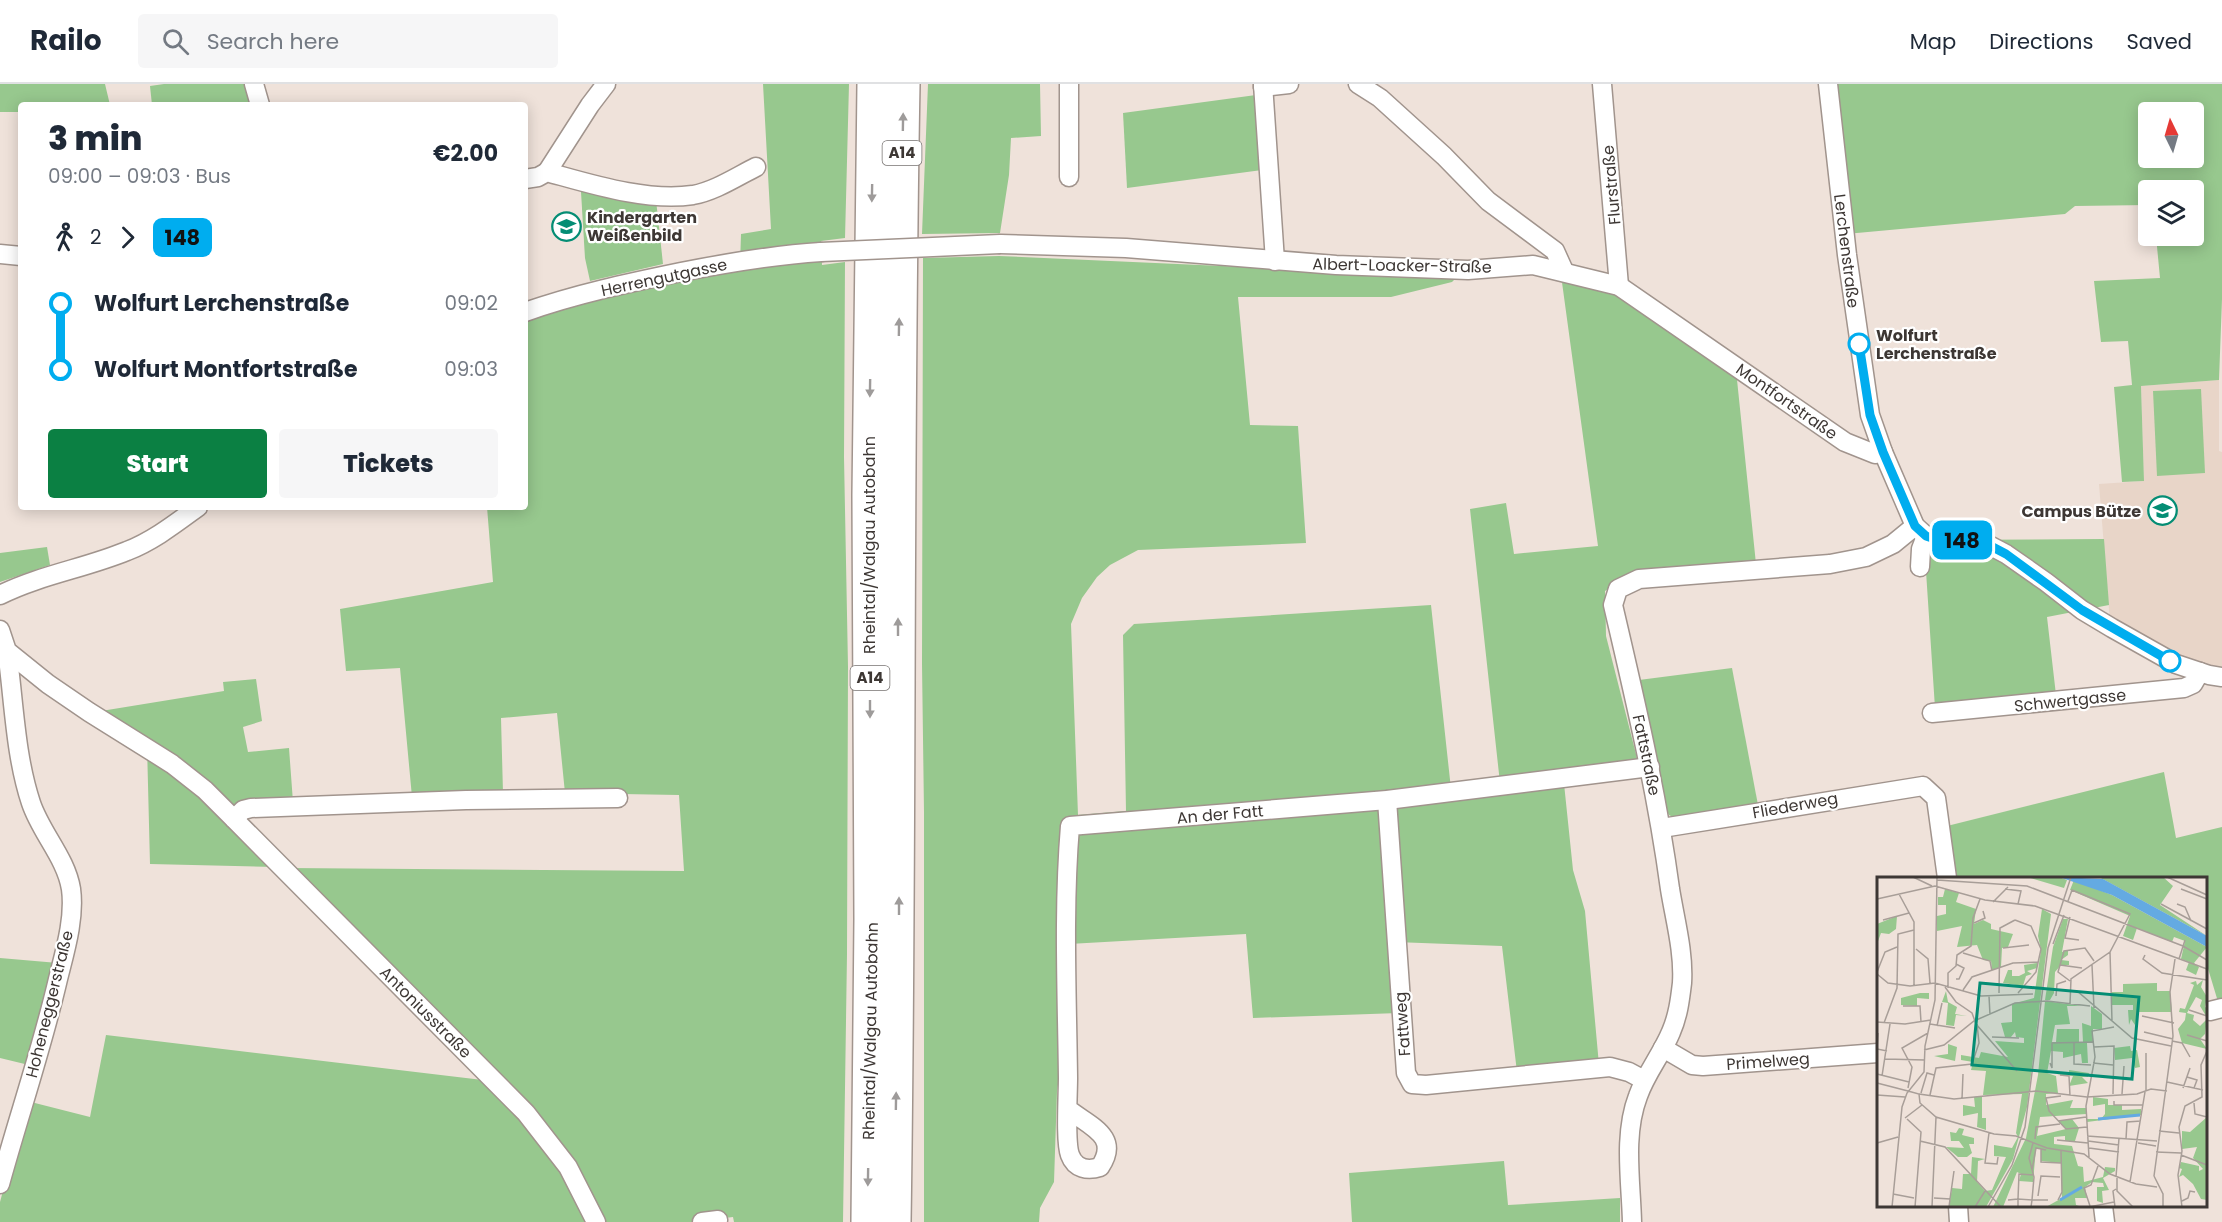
<!DOCTYPE html>
<html lang="en">
<head>
<meta charset="utf-8">
<style>
	:root { --surface:#fff; --page:#f6f6f7; --text:#1f2937; --muted:#747a83; --line:#e0e1e3; --accent:#0b8043 }
	body { margin:0; font-family:Poppins,sans-serif; background:var(--page); color:var(--text); height:100vh; display:flex; flex-direction:column; font-size:22px; white-space:nowrap }
	* { box-sizing:border-box; margin:0 }
	p { font-size:20px; color:var(--muted) }
	.icon { flex:none; width:33px; height:33px; fill:none; stroke:currentColor; stroke-width:2; stroke-linecap:round; stroke-linejoin:round }
	.map { position:relative; flex:1; overflow:hidden }
	.details { position:absolute; left:18px; top:18px; width:510px; height:408px; display:flex; flex-direction:column; background:var(--surface); border-radius:6px; box-shadow:0 3px 15px #0003 }
	.details>* { flex:none }
	.badge { padding:0 12px; border-radius:9px; font-size:21px; line-height:39px }
	.needle { width:39px; rotate:355deg }
	.fabs { position:absolute; left:2138px; top:18px; display:grid; gap:12px }
	.fabs a { display:grid; place-items:center; width:66px; height:66px; border-radius:6px; background:var(--surface); box-shadow:0 3px 15px #0003; font-size:30px }
	.map>.badge { position:absolute; translate:-50% -50%; box-shadow:0 0 0 3px #fff }
	.legs { display:flex; align-items:center; gap:9px; height:66px; padding:0 30px; font-size:20px }
	.legs p { margin-inline-start:auto }
	.summary { display:flex; align-items:center; justify-content:space-between; height:102px; padding:0 30px }
	h1 { font-size:33px; font-weight:800; line-height:45px }
	.primary-button { display:flex; gap:12px; margin-top:auto; padding:12px 30px }
	.primary-button a { flex:1; height:69px; border-radius:6px; background:var(--accent); color:#fff; font-size:24px; font-weight:800; line-height:69px; text-align:center }
	.primary-button a+a { background:var(--page); color:var(--text) }
	ul { padding:0 30px; list-style:none }
	li { display:flex; align-items:center; gap:21px; height:66px; font-size:22px }
	li i { display:grid; place-items:center; width:9px; height:100%; margin:0 8px; background:currentColor }
	li i::after { content:''; width:15px; height:15px; margin:-8px; border:4px solid; border-radius:50%; background:var(--surface) }
	li p { margin-inline-start:auto }
	li:first-child i { background:linear-gradient(#0000 50%,currentColor 0) }
	li:last-child i { background:linear-gradient(currentColor 50%,#0000 0) }
	header { display:flex; align-items:center; gap:36px; box-sizing:border-box; height:84px; padding:0 30px; background:var(--surface); border-bottom:2px solid var(--line) }
	header strong { font-size:28px }
	nav { display:flex; gap:33px; margin-inline-start:auto; font-size:21px }
	.search { width:420px; height:54px; background:var(--page); display:flex; align-items:center; gap:15px; box-sizing:border-box; padding:0 21px; border-radius:6px; color:var(--muted); font-size:22px }
	.map>svg:first-child { display:block }
	.built { fill:#e8d5c8 }
	.green { fill:#97c88e; fill-rule:evenodd }
	.lines { fill:none; stroke-linecap:round; stroke-linejoin:round }
	.minor-casing { stroke:#a1948d; stroke-width:21 }
	.motorway-casing { stroke:#a1948d; stroke-width:36 }
	.minor { stroke:#fff; stroke-width:18 }
	.motorway { stroke:#fff; stroke-width:33 }
	.minor-bridge-casing { stroke:#a1948d; stroke-width:21; stroke-linecap:butt }
	.minor-bridge { stroke:#fff; stroke-width:18 }
	.oneway { fill:#9e9b9a }
	.line-1-casing { stroke:#fff; stroke-width:14 }
	.line-1 { stroke:#00adef; stroke-width:9 }
	.stop-1-dot { fill:#fff; stroke:#00adef; stroke-width:3 }
	.labels { text-anchor:middle; stroke-width:4.5; stroke-linejoin:round; paint-order:stroke }
	.shield { fill:#fff; stroke:#777371; stroke-width:1.5 }
	.shield-label { font-size:15px; font-weight:bold; fill:#3d3734 }
	.street-label { font-size:16px; fill:#3d3734; stroke:#fff }
	.poi-label { font-size:16px; font-weight:bold; fill:#3d3734; stroke:#fff; text-anchor:start }
	.stop-label { font-size:16px; font-weight:bold; fill:#3d3734; stroke:#fff; text-anchor:start }
	.inset-river { fill:none; stroke:#64aae2; stroke-width:3 }
	.inset-road { fill:none; stroke:#a89e98; stroke-width:1.5 }
	.view { fill:#048d74; fill-opacity:0.15; stroke:#048d74; stroke-width:3 }
	.inset-edge { fill:none; stroke:#3d3734; stroke-width:3 }
</style>
</head>
<body>
<header>
<strong>Railo</strong>
<div class="search"><svg class="icon" aria-label="search" viewBox="0 0 24 24"><circle cx="10" cy="10" r="6"/><path d="M15 15l6 6"/></svg>Search here</div>
<nav><a>Map</a><a>Directions</a><a>Saved</a></nav>
</header>
<div class="map">
<svg width="2222" height="1138" viewBox="0 0 2222 1138">
	<rect width="100%" height="100%" fill="#efe2da"/>
	<polygon class="built" points="2219,296 2219,367 2222,368 2222,588 2203,585 2110,538 2099,400 2144,397 2141,302"/>
	<g class="green">
		<polygon points="0,0 105,0 110,21 21,21 21,28 0,28"/>
		<polygon points="164,0 253,0 259,21 152,21 150,2"/>
		<polygon points="763,0 849,0 845,154 821,157 822,181 845,178 844,373 848,582 847,870 843,1138 734,1138 733,1133 693,1138 598,1138 573,1084 288,784 684,787 679,711 565,709 557,629 501,634 503,709 412,713 400,584 346,587 340,525 493,498 487,423 525,423 525,235 548,226 740,182 741,150 771,145"/>
		<polygon points="928,0 1040,0 1041,52 1011,54 1009,91 1000,149 922,150"/>
		<path d="M1834 0H2222V215L2219 296 2141 302 2144 397 2122 398 2114 303 2132 301 2128 257 2101 258 2094 197 2160 194 2156 152H2193V106H2148V121L2075 122 2065 130 1846 150ZM2148 28H2193V74H2148Z"/>
		<polygon points="1256,11 1262,86 1127,104 1123,29"/>
		<polygon points="583,103 656,116 663,180 590,197 585,174 581,108"/>
		<polygon points="999,172 1445,192 1460,190 1452,198 1391,213 1238,213 1250,341 1298,342 1306,459 1138,466 1110,481 1097,493 1082,514 1071,540 1078,731 1126,727 1123,551 1134,540 1431,521 1451,705 1500,699 1470,425 1506,419 1514,470 1598,462 1561,191 1628,215 1736,286 1756,480 1620,497 1605,507 1606,552 1638,678 1563,690 1573,786 1585,827 1599,981 1517,988 1502,862 1395,858 1399,929 1253,934 1246,850 1069,860 1062,975 1057,1007 1054,1098 1040,1124 1039,1138 924,1138 924,728 922,580 923,174"/>
		<polygon points="2201,305 2205,389 2157,392 2153,307"/>
		<polygon points="2104,455 2109,521 2047,533 2056,611 1935,624 1925,472 1928,456"/>
		<polygon points="47,463 50,481 0,498 0,469"/>
		<polygon points="1732,584 1758,721 1675,734 1669,731 1665,724 1639,596"/>
		<polygon points="256,595 262,637 243,643 248,668 289,664 293,718 221,723 275,783 150,780 147,661 95,628 224,607 223,598"/>
		<polygon points="2164,688 2176,754 2222,743 2222,921 2219,921 2206,878 2206,794 1954,794 1947,742"/>
		<polygon points="0,874 58,879 33,982 0,974"/>
		<polygon points="106,951 491,997 543,1055 594,1138 0,1138 0,1118 27,1017 90,1033"/>
		<polygon points="1504,1077 1508,1121 1620,1114 1620,1138 1352,1138 1349,1089"/>
	</g>
	<g class="lines">
		<defs>
			<g id="minor">
				<polyline points="254,0 260,21"/>
				<polyline points="1263,0 1275,177"/>
				<polyline points="1358,0 1380,14 1444,72 1488,117 1555,167 1564,187"/>
				<polyline points="1602,0 1619,202"/>
				<polyline points="1828,0 1847,171 1870,331 1883,368 1915,442 1926,452 1935,455 1960,455 1987,460 2006,470 2046,498 2082,526 2112,544 2176,580 2209,591 2222,593"/>
				<polyline points="1263,3 1289,0"/>
				<polyline points="547,88 590,21 606,0"/>
				<polyline points="1069,93 1069,0"/>
				<path d="M525 95 538 93 547 88C591 100 647 118 693 111 715 107 736 93 756 83"/>
				<polyline points="1000,160 1126,164 1336,181 1468,186 1533,181 1619,202 1845,358 1875,370 1883,368"/>
				<polyline points="0,170 21,172"/>
				<path d="M525 228C576 210 628 199 681 188 727 179 774 171 821 168"/>
				<polyline points="1920,483 1921,465 1926,452"/>
				<path d="M0 511C40 491 86 484 127 467 153 457 176 439 198 423"/>
				<polyline points="0,546 7,567 48,600 89,628 172,680 205,706 234,735 526,1029 568,1083 596,1138"/>
				<polyline points="1932,629 2184,604 2193,600 2200,588"/>
				<polyline points="1387,716 1406,989 1412,1000 1426,1001 1610,983 1629,988 1644,996"/>
				<polyline points="234,735 243,726 251,724 466,716 618,714"/>
				<polyline points="1662,744 1923,702 1936,714 1947,794"/>
				<polyline points="2210,927 2222,924"/>
				<polyline points="1663,964 1692,981 1703,982 1878,969"/>
				<path d="M1068 1025C1089 1042 1121 1052 1100 1083 1088 1087 1075 1085 1070 1071 1065 1058 1068 1011 1068 994 1067 910 1063 826 1070 742L1387 716 1650 683"/>
				<path d="M0 1100C19 1031 42 964 58 895 65 867 75 834 71 805 66 774 41 749 31 719 15 671 14 617 7 567"/>
				<polyline points="1958,1122 1959,1138"/>
				<polyline points="2103,1122 2105,1138"/>
				<polyline points="702,1138 718,1136"/>
				<path d="M1632 1138C1631 1097 1623 1051 1638 1012 1646 989 1662 970 1671 948 1678 932 1680 916 1682 899 1684 868 1675 836 1670 805 1657 709 1635 615 1613 521L1618 505 1639 495 1830 480 1866 473 1893 460 1915 442"/>
			</g>
			<g id="motorway">
				<polyline points="868,1138 871,835 869,411 874,0"/>
				<path d="M894 1138C900 759 896 379 903 0"/>
			</g>
		</defs>
		<use href="#minor" class="minor-casing"/>
		<use href="#motorway" class="motorway-casing"/>
		<use href="#minor" class="minor"/>
		<use href="#motorway" class="motorway"/>
		<defs>
			<polyline id="minor-bridge" points="821,168 1000,160"/>
		</defs>
		<use href="#minor-bridge" class="minor-bridge-casing"/>
		<use href="#minor-bridge" class="minor-bridge"/>
	</g>
	<defs><path id="oneway-solid" d="M-6-.8H1V-3.2L6.5 0L1 3.2V.8H-6Z" transform="scale(1.5)"/></defs>
	<g class="oneway">
		<use href="#oneway-solid" transform="translate(903 38) rotate(-89)"/>
		<use href="#oneway-solid" transform="translate(872 109) rotate(91)"/>
		<use href="#oneway-solid" transform="translate(899 243) rotate(-89)"/>
		<use href="#oneway-solid" transform="translate(870 304) rotate(91)"/>
		<use href="#oneway-solid" transform="translate(898 543) rotate(-90)"/>
		<use href="#oneway-solid" transform="translate(870 625) rotate(90)"/>
		<use href="#oneway-solid" transform="translate(899 822) rotate(-90)"/>
		<use href="#oneway-solid" transform="translate(896 1017) rotate(-89)"/>
		<use href="#oneway-solid" transform="translate(868 1093) rotate(91)"/>
	</g>
	<g class="lines">
		<defs>
			<polyline id="line-1" points="1859,260 1870,331 1883,368 1915,442 1926,452 1935,455 1960,455 1987,460 2006,470 2082,526 2170,577"/>
		</defs>
		<use href="#line-1" class="line-1-casing"/>
		<use href="#line-1" class="line-1"/>
	</g>
	<defs>
		<symbol id="school-ring" viewBox="-11 -11 22 22"><circle r="9.5" fill="#fff" stroke="#048d74" stroke-width="1.5"/><path d="M0-5L7-2L0 1L-7-2ZM-4 1L0 2.5L4 1V4Q0 6-4 4Z" fill="#048d74"/></symbol>
	</defs>
	<g fill-rule="evenodd">
		<use href="#school-ring" x="550" y="126" width="33" height="33"/>
		<use href="#school-ring" x="2146" y="410" width="33" height="33"/>
	</g>
	<g class="stop-1-dot">
		<circle cx="1859" cy="260" r="10"/>
		<circle cx="2170" cy="577" r="10"/>
	</g>
	<g class="labels">
		<g class="shield">
			<rect x="882.5" y="57" width="39" height="24" rx="4.5"/>
			<rect x="850.5" y="582" width="39" height="24" rx="4.5"/>
		</g>
		<g class="shield-label">
			<text x="902" y="74">A14</text>
			<text x="870" y="599">A14</text>
		</g>
		<g class="street-label">
			<text transform="translate(1611 101) rotate(-95)" y="6">Flurstraße</text>
			<text transform="translate(1847 167) rotate(83)" y="6">Lerchenstraße</text>
			<text transform="translate(1402 181) rotate(1)" y="6">Albert-Loacker-Straße</text>
			<text transform="translate(664 193) rotate(-12)" y="6">Herrengutgasse</text>
			<text transform="translate(1787 317) rotate(35)" y="6">Montfortstraße</text>
			<text transform="translate(869 461) rotate(-90)" y="6">Rheintal/Walgau Autobahn</text>
			<text transform="translate(2070 616) rotate(-6)" y="6">Schwertgasse</text>
			<text transform="translate(1647 671) rotate(78)" y="6">Fattstraße</text>
			<text transform="translate(1795 721) rotate(-10)" y="6">Fliederweg</text>
			<text transform="translate(1220 730) rotate(-5)" y="6">An der Fatt</text>
			<text transform="translate(49 920) rotate(-76)" y="6">Hoheneggerstraße</text>
			<text transform="translate(426 928) rotate(45)" y="6">Antoniusstraße</text>
			<text transform="translate(1402 940) rotate(-94)" y="6">Fattweg</text>
			<text transform="translate(870 947) rotate(-89)" y="6">Rheintal/Walgau Autobahn</text>
			<text transform="translate(1768 977) rotate(-4)" y="6">Primelweg</text>
		</g>
		<g class="poi-label">
			<text x="587" y="139">Kindergarten<tspan x="587" dy="18">Weißenbild</tspan></text>
			<text x="2141" y="433" text-anchor="end">Campus Bütze</text>
		</g>
		<g class="stop-label">
			<text x="1876" y="257">Wolfurt<tspan x="1876" dy="18">Lerchenstraße</tspan></text>
		</g>
	</g>
	<g transform="translate(1877 793)">
		<rect width="330" height="330" fill="#efe2da"/>
		<path d="M150 0H182L190 3 187 11ZM222 0H286L296 9 283 28 330 59ZM197 3 235 18 330 70 317 86 322 90 319 98 309 93 312 85 304 82 308 64 297 60 295 65 260 51 256 63 246 59 253 39 193 13ZM68 12 82 16 79 25 99 32 97 47 106 43 114 47V52L136 57 131 70 125 71 124 90 115 93 114 84 106 83 100 68 80 70 85 49 60 54V39L69 37V28H61V20H66ZM165 32 174 37 150 230 136 282 109 330H72L75 311 85 312 86 297H94L95 280 108 282 101 284 100 305 108 314 115 313 129 280 117 279V268L135 271 141 260 139 256 145 217 106 218 109 194 94 193 96 185 84 183V178L102 181 104 175 131 180 118 164 147 166V161L139 160 138 155 134 160H128L124 146 135 145V127L157 121 164 73 161 59ZM20 39 19 52 12 57 4 56 0 67V47ZM186 42H191L185 75 191 73V78L184 83 192 84V88H184L178 95 177 116 173 123H168L176 70ZM160 86V91L150 94 155 97 149 99 146 109 126 106 131 93H135V99H142L148 96 147 88ZM326 103 324 110 330 120 328 130 330 131 329 139 323 129 325 123 319 120 310 136 317 138 316 143 323 149 330 142 328 157 323 162 330 172 305 166 301 152 308 143 309 136 302 135 303 131 308 132 317 108 313 106 319 104 320 108ZM280 106V114H293L295 135H261L258 148 254 142 252 148 251 133H256V128H234V115H246V107ZM69 114 71 125 80 130 78 137 90 139 79 138 77 149 69 148 71 126 65 125ZM43 116H52V122L40 121V129L24 128V121ZM168 124 205 129H190L193 147 178 148 175 165H179L180 152H202V165H206L205 146 214 149V129L225 137V152H216V165L210 166 211 186H205L204 177 186 181V175L174 174 170 196 179 199 181 216 169 217V228L196 223 193 231H209V237L163 240 160 259 189 252 181 244 195 242 202 251 198 264H188V259L177 260V267L195 269 201 289 206 290 207 305 226 300 228 290 238 291V294L226 301 232 313 225 314 226 326 220 324V310H227L226 306 215 305 208 310 210 321H198L199 328 205 330H169L185 321 184 286 164 284V272L159 271 156 305 142 304 144 297 140 295 126 330H116L149 261 161 198ZM71 167 80 170 78 184 57 179 71 177ZM253 169 254 174 260 173 263 190 258 191 255 181 238 183 237 171ZM192 193 212 196 211 200H205L211 206 192 209 196 199 180 198 192 196ZM105 219V241H109V253L100 250 101 236 86 239V228L98 230 97 220ZM216 220 231 222V228H245V233L264 232V238L210 245V242H224L228 237V227L216 229ZM330 240 329 285 330 323 324 322 316 307 306 298 302 300 305 292 302 291 304 285 322 289V294L326 292 316 281 320 270 305 272V254L313 255ZM82 251 87 252 85 258 97 261V267H92L95 276 90 280H81L69 270 87 271 82 264H74L73 255 79 256Z" fill="#97c88e"/>
		<path d="M182 0 226 2 330 59V70L235 18Z" fill="#64aae2"/>
		<path class="inset-river" d="M221 242 263 238M183 323 205 310"/>
		<path class="inset-road" d="M36 0 55 9M290 0 330 18M60 3 150 9 306 69 330 83M128 12 144 14 141 27M304 12 330 22M22 17 37 45V108M0 22 58 9 108 23 158 29 330 92M191 24 195 13 253 37 233 75 194 102 193 127M116 25 131 10M284 27 330 52M300 27 308 30 314 44M193 40 188 61 202 63M6 43 32 36M138 43 154 49 164 72 159 95 141 116M97 46 108 41 106 34M176 67 187 38M126 71 152 68M39 72 51 82 53 106M233 75 235 144M86 76 113 84 115 94M268 78 266 82 285 96 330 103M302 82 308 63M183 88 205 91M215 88 217 131M0 95 8 75 20 70M0 97 11 106 33 109 58 106 104 119 156 117M79 102H82L87 91 79 87M193 104 181 95 187 74 208 71 217 84M68 110 79 125 95 136 99 147 140 194M71 111V96L79 89 80 78 94 69 96 41 103 22M86 113 95 100 136 86 161 85M193 114H200L255 161 294 169M122 116 123 51 138 43M112 119 113 138M179 119 180 107 189 104M26 129H43L44 145M312 133 330 139M265 139 297 146M0 145 28 147 54 143M7 146 20 111 21 57 37 53M53 147 78 151M60 149 65 126M267 155 296 162M1 156 0 172 10 174M310 158 330 164M115 160 142 161M295 164 305 166 313 180M197 166V187L214 188M217 170 237 169 236 217M47 173 67 168 97 144 138 126 170 124 213 129M8 182 48 183M173 186 175 191V166L217 165M216 186 236 188M0 197 32 205M183 198 192 199 193 219M5 199 13 147M310 200 320 203 317 211M290 205 326 213M0 206 31 214M31 211 35 190 25 171 51 156M306 211 313 191M31 214 42 217 43 226 59 240 117 257 139 259 170 271 207 277 233 297 259 307M269 214V176M44 216 50 196 57 198M42 217 77 222 159 214 210 220 260 217 274 212 290 214M245 217 247 189M0 218 28 220M53 218 59 191 95 187 102 166 100 147M184 219 169 221 172 234 189 252 210 250M85 222 86 197M237 224V228H266M317 226 318 237 330 240M28 241 45 228M30 242 44 255 38 330M181 244 209 240M282 254 302 256M112 256 108 286 120 287 121 280M210 259 280 264M158 262 159 250 183 247M249 262 250 245 264 244M180 263 211 266M43 264 68 270 124 330M211 264 242 268M0 266 21 260M261 266 279 269M212 271 242 275M164 272V285L184 286M279 275 304 276M304 278 330 288M212 280 209 229 218 180 215 154 237 150M155 293 159 271 169 273M277 299 286 317V330M277 299 296 159 293 115 298 82M239 300 242 261M240 301V314L256 330M253 305 268 215M259 307 280 310M16 317 37 321M161 319 164 299 183 300M57 321 73 322 72 330M73 322 77 294M131 323 141 322 142 297 157 298M181 323 185 315 184 274M305 324 311 321 313 314 318 315M213 329 207 311 214 308 221 289M15 330 25 230 30 216 47 195 48 169 58 123 60 0M55 330 59 240M98 330 108 314M111 330 135 288 148 250 171 71 194 0M141 330V322L155 323 157 300 152 281 156 266M154 330 155 323H171M212 330 237 325M238 330 236 314 239 312M305 330 301 298 305 274 302 250 308 229 325 220 324 188 330 174"/>
		<path class="view" d="M103 106 262 120 255 202 95 188Z"/>
		<rect width="330" height="330" class="inset-edge"/>
	</g>
</svg>
<div class="fabs">
<a><svg class="needle" viewBox="-14 -14 28 28"><path d="M0-13l5 13h-10z" fill="#e53935"/><path d="M0 13l5-13h-10z" fill="#747a83"/></svg></a>
<a><svg class="icon" aria-label="layers" viewBox="0 0 24 24"><path d="M12 4l9 5-9 5-9-5zM3 14l9 5 9-5"/></svg></a>
</div>
<b class="badge" style="left:1962px;top:456px;background:#00adef;color:#111">148</b>
<section class="details">
<div class="summary"><div><h1>3 min</h1><p>09:00 – 09:03 · Bus</p></div><b>€2.00</b></div>
<div class="legs"><svg class="icon" aria-label="walk" viewBox="0 0 24 24"><circle cx="13" cy="4" r="2"/><path d="M13 8l-2 6 4 7M11 14l-3 7M7 12l3-4h3l4 4"/></svg>2<svg class="icon" aria-label="forward" viewBox="0 0 24 24"><path d="M9 5l7 7-7 7"/></svg><b class="badge" style="background:#00adef;color:#111">148</b></div>
<ul>
<li><i style="color:#00adef"></i><b>Wolfurt Lerchenstraße</b><p>09:02</p></li>
<li><i style="color:#00adef"></i><b>Wolfurt Montfortstraße</b><p>09:03</p></li>
</ul>
<div class="primary-button"><a>Start</a><a>Tickets</a></div>
</section>
</div>
</body>
</html>
